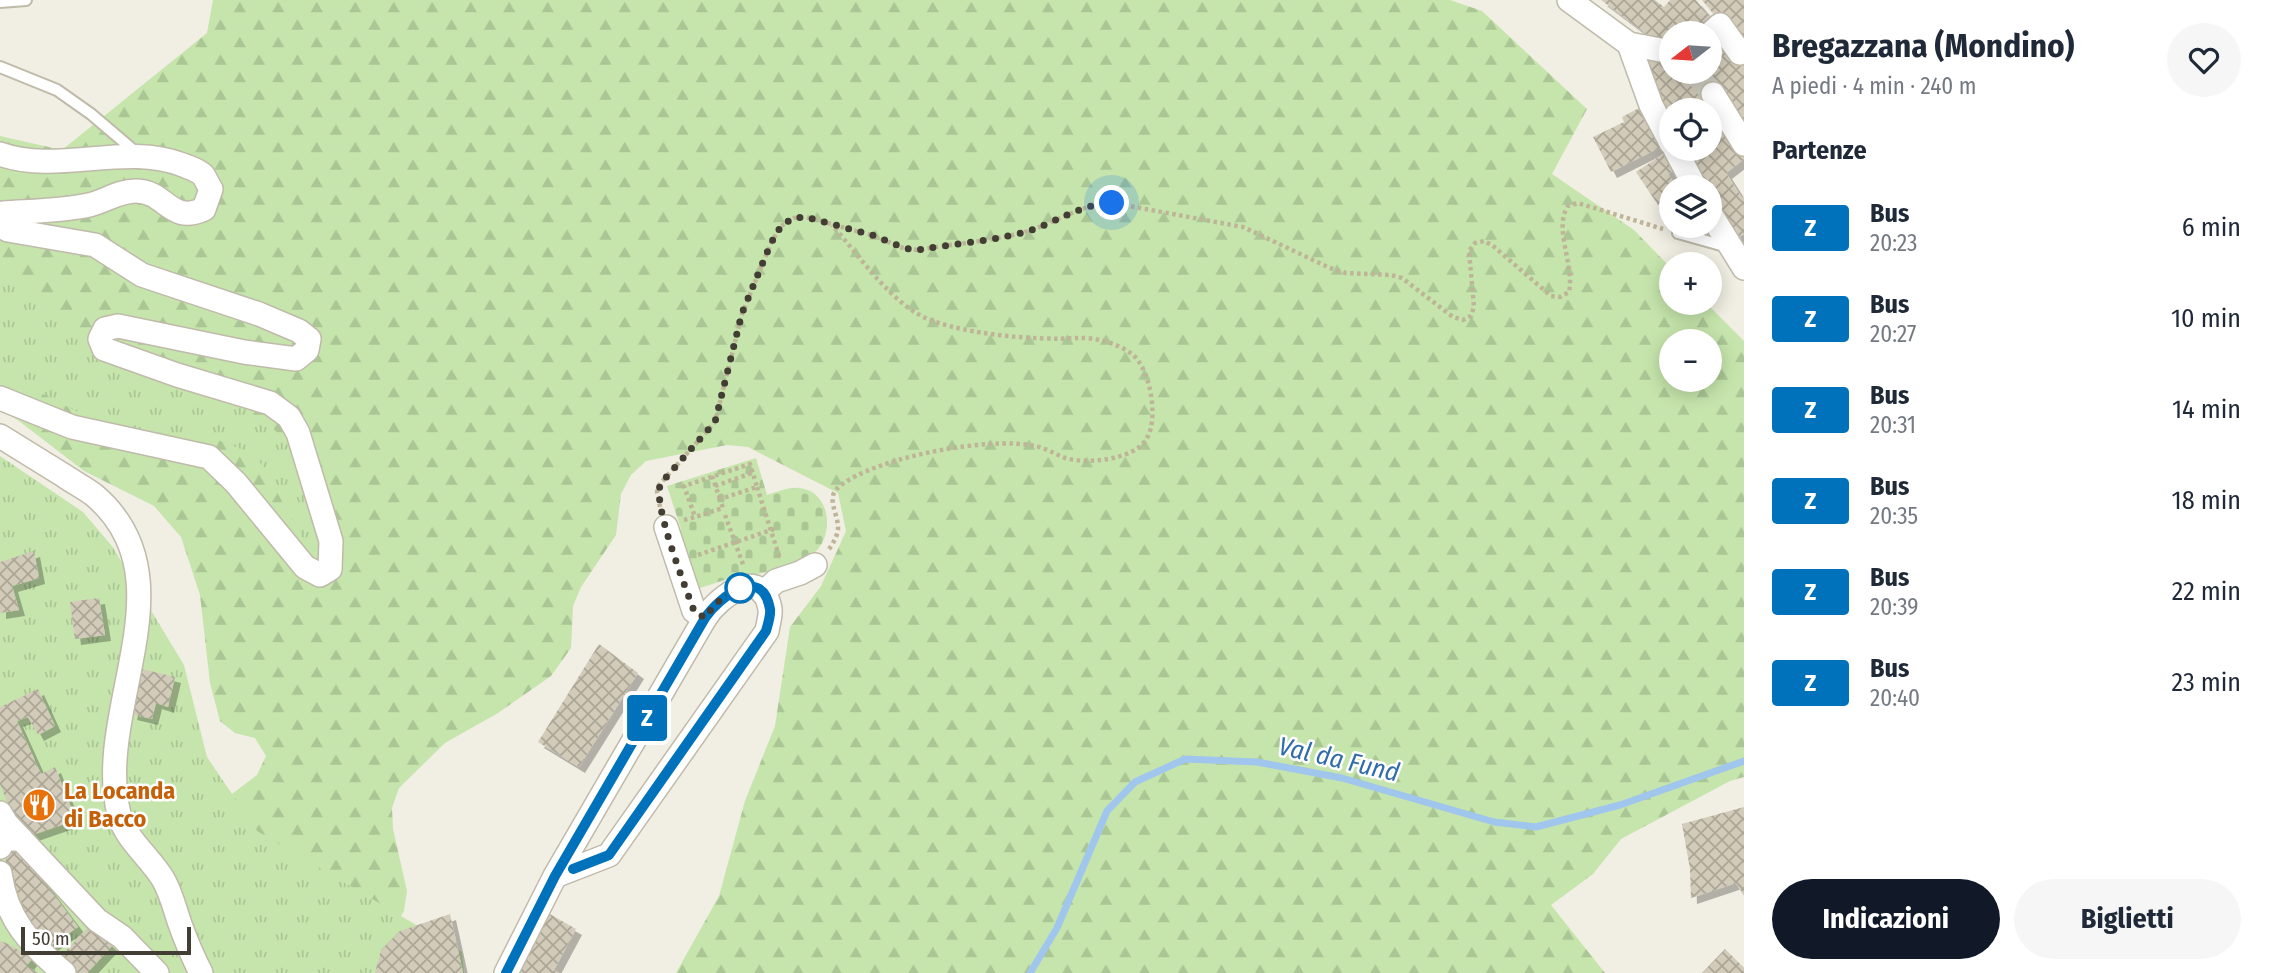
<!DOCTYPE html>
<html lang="it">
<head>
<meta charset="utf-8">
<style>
	:root { --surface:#fff; --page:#f6f6f7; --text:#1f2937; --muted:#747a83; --accent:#111827 }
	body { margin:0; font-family:"Fira Sans Condensed",sans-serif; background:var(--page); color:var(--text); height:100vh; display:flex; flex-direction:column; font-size:26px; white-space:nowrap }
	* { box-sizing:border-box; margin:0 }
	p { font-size:23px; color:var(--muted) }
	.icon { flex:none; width:38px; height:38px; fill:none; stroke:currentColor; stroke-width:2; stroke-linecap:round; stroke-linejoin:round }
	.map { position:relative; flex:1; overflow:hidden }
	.sheet { display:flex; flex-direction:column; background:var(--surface); width:525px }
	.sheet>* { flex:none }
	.badge { padding:0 14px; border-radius:5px; font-size:24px; line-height:46px }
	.needle { width:46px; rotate:253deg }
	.fabs { position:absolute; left:1659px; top:21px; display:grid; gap:14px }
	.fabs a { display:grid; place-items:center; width:63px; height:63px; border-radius:50%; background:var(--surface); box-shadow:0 4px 18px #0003; font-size:35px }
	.scale { position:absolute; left:21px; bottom:18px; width:170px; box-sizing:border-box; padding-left:7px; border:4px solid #433e34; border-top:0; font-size:19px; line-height:24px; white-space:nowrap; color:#433e34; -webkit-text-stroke:5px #fff; paint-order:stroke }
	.you { position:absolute; width:35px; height:35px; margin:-18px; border:5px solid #fff; border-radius:50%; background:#1a73e8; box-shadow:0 0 0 10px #1a73e833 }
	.map>.badge { position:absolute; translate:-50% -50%; box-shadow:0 0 0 4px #fff }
	h2 { padding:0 28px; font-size:26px; line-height:63px }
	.round { display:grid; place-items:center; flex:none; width:74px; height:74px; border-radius:37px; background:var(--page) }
	.headline { display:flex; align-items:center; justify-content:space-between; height:119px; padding:0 28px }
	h1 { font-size:33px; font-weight:700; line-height:52px }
	.button { display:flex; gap:14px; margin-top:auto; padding:14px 28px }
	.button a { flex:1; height:80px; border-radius:42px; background:var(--accent); color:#fff; font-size:28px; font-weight:700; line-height:80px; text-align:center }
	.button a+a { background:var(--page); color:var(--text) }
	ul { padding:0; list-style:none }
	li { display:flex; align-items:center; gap:21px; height:91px; padding:0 28px }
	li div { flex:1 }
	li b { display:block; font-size:26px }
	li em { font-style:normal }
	li .badge { min-width:77px; font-weight:700; text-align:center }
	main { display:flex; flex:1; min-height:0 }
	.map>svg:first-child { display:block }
	.forest { fill:url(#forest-firs); fill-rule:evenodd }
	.cemetery { fill:url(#cemetery-stones) }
	.park { fill:url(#park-tufts) }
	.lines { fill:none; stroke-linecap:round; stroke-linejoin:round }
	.stream { stroke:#a0c6ee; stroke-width:7 }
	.building { fill:url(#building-cross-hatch); filter:url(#shadow) }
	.street-tunnel { stroke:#cecbc0; stroke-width:23; stroke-dasharray:23 11; stroke-linecap:butt }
	.lane-casing { stroke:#bfbaa9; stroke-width:14 }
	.street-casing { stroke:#bfbaa9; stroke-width:26 }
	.path { stroke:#beb498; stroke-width:4.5; stroke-dasharray:3.5 3.5; stroke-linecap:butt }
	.lane { stroke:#fff; stroke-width:10 }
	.street { stroke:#fff; stroke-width:23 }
	.line-casing { stroke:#fff; stroke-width:16 }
	.line { stroke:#0072bc; stroke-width:10 }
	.walk { stroke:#433e34; stroke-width:7; stroke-dasharray:0 12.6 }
	.stop-dot { fill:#fff; stroke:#0072bc; stroke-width:3.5 }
	.labels { text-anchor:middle; stroke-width:5; stroke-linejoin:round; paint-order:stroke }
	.food-label { font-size:24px; font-weight:bold; fill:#c56008; stroke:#fff; text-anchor:start }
	.water-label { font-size:26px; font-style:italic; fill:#306bab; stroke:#fff }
</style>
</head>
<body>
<main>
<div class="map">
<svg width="1744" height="973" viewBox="0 0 1744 973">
	<defs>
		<pattern id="forest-firs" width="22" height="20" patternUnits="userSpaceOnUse" patternTransform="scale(1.75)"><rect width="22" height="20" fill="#c6e5ac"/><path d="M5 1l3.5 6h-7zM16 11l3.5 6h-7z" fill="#abc695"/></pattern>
		<pattern id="cemetery-stones" width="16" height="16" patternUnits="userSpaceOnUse" patternTransform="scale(1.75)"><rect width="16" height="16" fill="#c6e5ac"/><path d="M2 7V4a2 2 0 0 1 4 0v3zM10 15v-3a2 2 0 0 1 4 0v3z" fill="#abc695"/></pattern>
		<pattern id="park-tufts" width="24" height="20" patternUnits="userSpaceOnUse" patternTransform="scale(1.75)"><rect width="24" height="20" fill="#c6e5ac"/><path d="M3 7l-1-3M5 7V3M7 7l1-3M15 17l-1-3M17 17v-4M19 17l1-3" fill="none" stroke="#abc695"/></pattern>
		<pattern id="building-cross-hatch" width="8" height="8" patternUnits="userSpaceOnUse" patternTransform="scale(1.75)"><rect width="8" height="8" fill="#d2cbb9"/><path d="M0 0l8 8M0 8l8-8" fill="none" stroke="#aca697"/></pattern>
		<filter id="shadow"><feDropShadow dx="6" dy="6" stdDeviation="0" flood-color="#0004"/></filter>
	</defs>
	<rect width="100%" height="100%" fill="#f1eee3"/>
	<path class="forest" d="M213 0H1450L1482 11 1587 109 1552 174 1634 230 1671 268V303H1706L1744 341V777L1730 781 1621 839 1593 874 1551 905 1605 973H676L719 896 745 801 775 726 790 627 821 586 846 531 838 493 748 447 727 445 646 461 631 475 621 494 616 535 581 587 573 606 571 648 551 676 498 713 445 743 399 788 392 808 393 829 407 891 404 911 394 928 335 949 224 800 257 775 266 756 255 738 235 733 220 721 210 683 200 595 181 537 154 506 84 471 19 421 0 409V136L62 150 207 33ZM1671 341H1710V380H1671Z"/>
	<path class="cemetery" d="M756 458 767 495C777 492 789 487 800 488 831 492 835 535 814 553 800 566 761 572 742 579L740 575 694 590 674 533 681 529 667 486Z"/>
	<g class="park">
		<polygon points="0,256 22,284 94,353 241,406 284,437 304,471 324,541 317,547 306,544 256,455 208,436 128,430 84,415 0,372"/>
		<polygon points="0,456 83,512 112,546 184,665 207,757 257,831 462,952 464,973 0,973"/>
	</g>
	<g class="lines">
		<polyline class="stream" points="1030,973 1057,928 1107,811 1135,782 1185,759 1257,762 1342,778 1494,822 1536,827 1620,805 1744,761"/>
	</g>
	<g class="building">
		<polygon points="1601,0 1655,0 1664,7 1670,0 1696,0 1713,21 1706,33 1671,33 1662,46"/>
		<polygon points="1702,0 1744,0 1744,159 1726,173 1742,198 1744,197 1744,234 1736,239 1710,197 1710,187 1704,187 1683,153 1690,149 1710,149 1710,110 1671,110 1671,121 1658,102 1641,57 1661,52 1671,67 1671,72 1710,72 1710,38 1721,51 1728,45 1743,50"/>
		<polygon points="1641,107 1661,147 1611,172 1593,137 1624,122 1622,117"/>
		<polygon points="1666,152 1677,168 1668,174 1677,187 1671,187 1671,196 1658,205 1636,172"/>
		<polygon points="34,551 39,578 12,586 19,610 0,613 0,562"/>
		<polygon points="99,598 105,635 75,639 70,602"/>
		<polygon points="599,644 638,673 579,767 538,742"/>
		<polygon points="142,669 175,677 168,707 156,703 152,719 131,714"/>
		<polygon points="38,689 55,726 38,735 28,717 17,721 41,774 55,767 76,820 21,839 0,784 0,707"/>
		<polygon points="1744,807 1744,896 1736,883 1691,898 1690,869 1682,824"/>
		<polygon points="7,850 20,850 78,927 46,949 4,883"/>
		<polygon points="548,913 576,929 554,970 559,973 516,973"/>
		<polygon points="450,914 463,973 375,973 381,950 400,931"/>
		<polygon points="90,925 112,946 87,973 78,973 61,956"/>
		<polygon points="0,941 6,943 33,958 26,966 38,973 0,973"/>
		<polygon points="1725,949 1744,968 1744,973 1702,973"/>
	</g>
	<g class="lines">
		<polyline class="street-tunnel" points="1694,72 1713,94"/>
		<defs>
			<g id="lane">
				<polyline points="0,2 26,0"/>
				<polyline points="0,67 57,90 91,114 138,154"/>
				<polyline points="1678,233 1728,247"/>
			</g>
			<g id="street">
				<polyline points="1569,0 1629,44 1651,105 1671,143"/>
				<polyline points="1710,34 1720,25 1740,53"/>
				<polyline points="1629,44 1671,52"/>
				<polyline points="1713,94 1744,144"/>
				<polyline points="1675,149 1695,187"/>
				<path d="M0 154C59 175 124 142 183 165 190 168 198 170 203 175 206 179 208 185 211 189L204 209C170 225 166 191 136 191 118 191 106 201 89 205 61 211 32 211 3 213L0 216"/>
				<polyline points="1710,213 1744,268"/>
				<polyline points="0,226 8,230 95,245 142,275 259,314 299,331 309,339 307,350 296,359 244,352 118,326 105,329 100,339 104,349 177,375 270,403 289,417 298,433 331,541 330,569 320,575 305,567 236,483 209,457 72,427 0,398"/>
				<path d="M0 436C21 449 42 462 63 475 73 482 85 488 94 495 193 579 93 709 119 814 125 839 150 857 163 879 171 892 175 910 180 924 186 941 193 957 201 973"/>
				<polyline points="666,527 694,611 705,618"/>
				<polyline points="763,593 776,581 800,573 815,565"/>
				<polyline points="0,813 6,823 97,920 122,937 157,973"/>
				<polyline points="0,847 3,841 10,839 21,839"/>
				<path d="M0 873C6 919 30 944 64 973"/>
				<path d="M506 973 555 876 705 618C719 596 762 564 770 609 771 615 768 624 767 631L609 855 555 876"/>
			</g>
		</defs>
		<use href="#lane" class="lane-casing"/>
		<use href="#street" class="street-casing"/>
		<g class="path">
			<polyline points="712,476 720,499"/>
			<polyline points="715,486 752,473"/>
			<polyline points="757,487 780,559"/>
			<path d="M660 507 657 492 659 485 715 422 742 314 771 243 781 226 794 218 806 217 871 235 903 248 917 250C951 244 993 241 1025 232 1056 223 1080 204 1113 203L1243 227 1330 268 1346 273 1391 275 1402 278 1453 317 1463 320 1471 316 1474 307 1469 251 1475 243 1484 241 1492 245 1551 296 1560 297 1569 292C1575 266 1553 228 1568 206L1578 203 1663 229"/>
			<polyline points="725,515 744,567"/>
			<polyline points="684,520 695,517 684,486 750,464 757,487 720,499 723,508 695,517"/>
			<path d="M829 549C833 544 837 536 838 530 839 513 824 498 840 486 876 457 990 436 1035 446 1047 448 1057 456 1069 459 1085 462 1102 461 1117 457 1128 454 1141 449 1147 438 1159 418 1150 368 1132 354 1117 343 1095 337 1077 338 1038 341 950 334 916 313 883 292 858 254 832 225"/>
			<polyline points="698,555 777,528"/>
		</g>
		<use href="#lane" class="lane"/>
		<use href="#street" class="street"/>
	</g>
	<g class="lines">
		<defs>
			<path id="line" d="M506 973 555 876 705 618C719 597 762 564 770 609 771 615 768 624 766 631L609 855 573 869"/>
		</defs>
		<use href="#line" class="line-casing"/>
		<use href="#line" class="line"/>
		<path class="walk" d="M740 588C724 595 715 603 705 618L694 611C686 588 651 501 661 483L715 422 742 313 771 243 781 226 793 218 806 217 872 235 904 248 917 250C951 244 993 241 1025 232 1056 223 1080 204 1112 203"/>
	</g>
	<defs>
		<symbol id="restaurant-disc" viewBox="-11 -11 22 22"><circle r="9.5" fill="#e8710a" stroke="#fff"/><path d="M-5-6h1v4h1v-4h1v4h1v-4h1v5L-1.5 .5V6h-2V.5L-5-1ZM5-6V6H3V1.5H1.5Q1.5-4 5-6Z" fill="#fff"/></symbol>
	</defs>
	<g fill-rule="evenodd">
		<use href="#restaurant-disc" x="20" y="786" width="38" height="38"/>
	</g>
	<circle class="stop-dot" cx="740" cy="588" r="14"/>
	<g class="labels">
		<g class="food-label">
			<text x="64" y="799">La Locanda<tspan x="64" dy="28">di Bacco</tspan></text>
		</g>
		<g class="water-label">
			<text transform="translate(1339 759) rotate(13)" y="9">Val da Fund</text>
		</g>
	</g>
</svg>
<div class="fabs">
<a><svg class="needle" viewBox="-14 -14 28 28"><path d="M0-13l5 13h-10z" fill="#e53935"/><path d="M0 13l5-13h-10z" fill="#747a83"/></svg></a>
<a><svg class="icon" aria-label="locate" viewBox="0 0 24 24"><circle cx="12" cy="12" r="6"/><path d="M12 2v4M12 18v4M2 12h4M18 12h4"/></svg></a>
<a><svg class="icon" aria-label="layers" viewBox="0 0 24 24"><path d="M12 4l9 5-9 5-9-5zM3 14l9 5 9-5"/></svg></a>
<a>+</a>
<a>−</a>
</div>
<div class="scale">50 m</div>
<div class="you" style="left:1112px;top:203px"></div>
<b class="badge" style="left:647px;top:718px;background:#0072bc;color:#fff">Z</b>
</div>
<section class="sheet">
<div class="headline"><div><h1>Bregazzana (Mondino)</h1><p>A piedi · 4 min · 240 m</p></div><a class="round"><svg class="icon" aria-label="heart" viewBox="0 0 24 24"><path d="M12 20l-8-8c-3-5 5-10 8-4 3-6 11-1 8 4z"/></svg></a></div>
<h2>Partenze</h2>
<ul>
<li><span class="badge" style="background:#0072bc;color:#fff">Z</span><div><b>Bus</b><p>20:23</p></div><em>6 min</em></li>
<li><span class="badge" style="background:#0072bc;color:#fff">Z</span><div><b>Bus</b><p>20:27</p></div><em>10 min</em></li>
<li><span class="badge" style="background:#0072bc;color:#fff">Z</span><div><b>Bus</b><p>20:31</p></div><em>14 min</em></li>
<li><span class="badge" style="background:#0072bc;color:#fff">Z</span><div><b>Bus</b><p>20:35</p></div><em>18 min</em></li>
<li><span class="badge" style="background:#0072bc;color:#fff">Z</span><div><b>Bus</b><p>20:39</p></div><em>22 min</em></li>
<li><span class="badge" style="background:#0072bc;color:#fff">Z</span><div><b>Bus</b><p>20:40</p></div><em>23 min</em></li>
</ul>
<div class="button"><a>Indicazioni</a><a>Biglietti</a></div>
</section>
</main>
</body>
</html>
